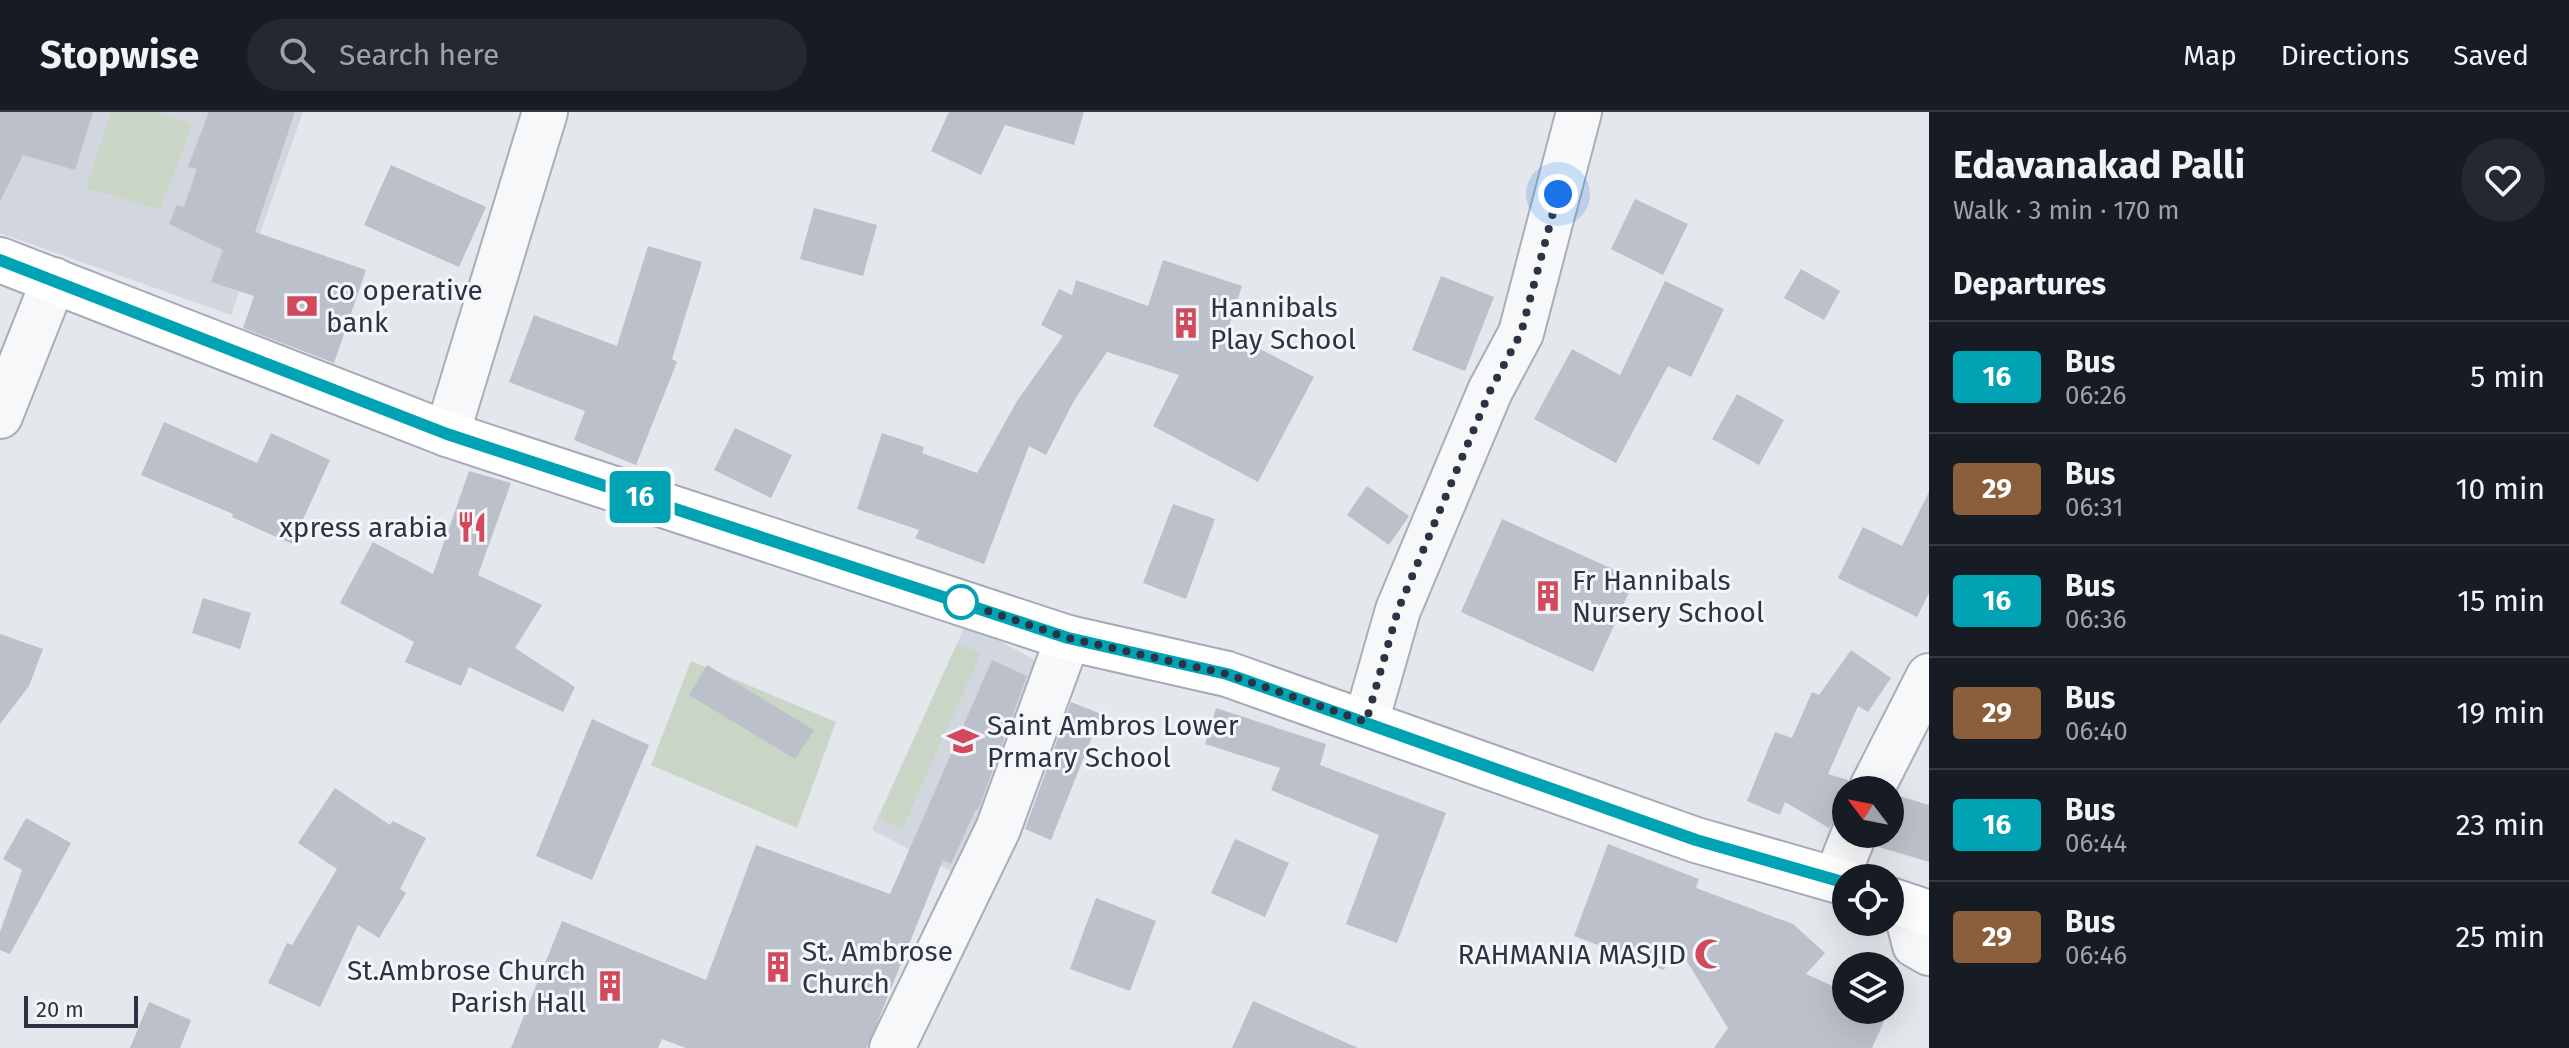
<!DOCTYPE html>
<html lang="en">
<head>
<meta charset="utf-8">
<style>
	:root { --surface:#171b24; --page:#242831; --text:#f1f3f6; --muted:#9ea1a6; --line:#363941 }
	body { margin:0; font-family:"Fira Sans",sans-serif; background:var(--page); color:var(--text); height:100vh; display:flex; flex-direction:column; font-size:30px; white-space:nowrap }
	* { box-sizing:border-box; margin:0 }
	p { font-size:26px; color:var(--muted) }
	.icon { flex:none; width:44px; height:44px; fill:none; stroke:currentColor; stroke-width:2; stroke-linecap:round; stroke-linejoin:round }
	.map { position:relative; flex:1; overflow:hidden }
	.drawer { display:flex; flex-direction:column; background:var(--surface); width:640px }
	.drawer>* { flex:none }
	.badge { padding:0 16px; border-radius:6px; font-size:28px; line-height:52px }
	.needle { width:52px; rotate:302deg }
	.fabs { position:absolute; left:1832px; top:664px; display:grid; gap:16px }
	.fabs a { display:grid; place-items:center; width:72px; height:72px; border-radius:50%; background:var(--surface); box-shadow:0 8px 32px #0002; font-size:40px }
	.scale { position:absolute; left:24px; bottom:20px; width:114px; box-sizing:border-box; padding-left:8px; border:4px solid #2b3445; border-top:0; font-size:22px; line-height:28px; white-space:nowrap; color:#2b3445; -webkit-text-stroke:6px #f4f6f9; paint-order:stroke }
	.you { position:absolute; width:40px; height:40px; margin:-20px; border:6px solid #fff; border-radius:50%; background:#1a73e8; box-shadow:0 0 0 12px #1a73e833 }
	.map>.badge { position:absolute; translate:-50% -50%; box-shadow:0 0 0 4px #fff }
	h2 { padding:0 24px; font-size:30px; line-height:72px }
	.round { display:grid; place-items:center; flex:none; width:84px; height:84px; border-radius:42px; background:var(--page) }
	.head { display:flex; align-items:center; justify-content:space-between; height:136px; padding:0 24px }
	h1 { font-size:38px; font-weight:700; line-height:60px }
	ul { padding:0; list-style:none }
	li { display:flex; align-items:center; gap:24px; height:112px; padding:0 24px; border-top:2px solid var(--line) }
	li div { flex:1 }
	li b { display:block; font-size:30px }
	li em { font-style:normal }
	li .badge { min-width:88px; font-weight:700; text-align:center }
	header { display:flex; align-items:center; gap:48px; box-sizing:border-box; height:112px; padding:0 40px; background:var(--surface); border-bottom:2px solid var(--line) }
	header strong { font-size:38px }
	nav { display:flex; gap:44px; margin-inline-start:auto; font-size:28px }
	.search { width:560px; height:72px; background:var(--page); display:flex; align-items:center; gap:20px; box-sizing:border-box; padding:0 28px; border-radius:44px; color:var(--muted); font-size:30px }
	main { display:flex; flex:1; min-height:0 }
	.map>svg:first-child { display:block }
	.built { fill:#d2d6de }
	.green { fill:#c9d6c5 }
	.building { fill:#bbc0ca }
	.lines { fill:none; stroke-linecap:round; stroke-linejoin:round }
	.minor-casing { stroke:#a9aeb7; stroke-width:48 }
	.major-casing { stroke:#a3abb8; stroke-width:48 }
	.minor { stroke:#f7f8fa; stroke-width:44 }
	.major { stroke:#fff; stroke-width:44 }
	.line-casing { stroke:#fff; stroke-width:18 }
	.line { stroke:#00a3b4; stroke-width:12 }
	.walk { stroke:#2b3445; stroke-width:8; stroke-dasharray:0 14.4 }
	.stop-dot { fill:#fff; stroke:#00a3b4; stroke-width:4 }
	.labels { text-anchor:middle; stroke-width:6; stroke-linejoin:round; paint-order:stroke }
	.poi-label { font-size:28px; fill:#2b3445; stroke:#f4f6f9; text-anchor:start }
</style>
</head>
<body>
<header>
<strong>Stopwise</strong>
<div class="search"><svg class="icon" aria-label="search" viewBox="0 0 24 24"><circle cx="10" cy="10" r="6"/><path d="M15 15l6 6"/></svg>Search here</div>
<nav><a>Map</a><a>Directions</a><a>Saved</a></nav>
</header>
<main>
<div class="map">
<svg width="1929" height="936" viewBox="0 0 1929 936">
	<rect width="100%" height="100%" fill="#e4e7ec"/>
	<g class="built">
		<polygon points="0,0 303,0 231,203 0,121"/>
		<polygon points="967,510 1041,552 964,766 872,718"/>
	</g>
	<g class="green">
		<polygon points="111,0 157,0 192,13 160,97 86,76"/>
		<polygon points="957,532 981,541 902,717 879,705"/>
		<polygon points="691,549 836,610 797,716 651,653"/>
	</g>
	<g class="building">
		<polygon points="0,0 93,0 75,58 23,43 0,89"/>
		<polygon points="209,0 295,0 255,120 366,158 334,251 243,216 254,184 211,170 223,138 169,112 177,93 184,95 197,57 188,55"/>
		<polygon points="949,0 1084,0 1074,33 1005,13 981,63 931,39"/>
		<polygon points="391,53 486,95 459,155 364,113"/>
		<polygon points="1635,87 1688,112 1663,163 1611,137"/>
		<polygon points="814,96 877,113 863,164 800,147"/>
		<polygon points="648,134 702,150 672,247 677,250 636,353 574,328 585,299 509,270 534,203 617,234"/>
		<polygon points="1163,148 1242,174 1227,220 1314,265 1258,370 1153,314 1179,263 1107,240 1075,287 1046,343 1029,334 984,452 915,426 919,418 857,397 882,321 924,335 922,341 977,361 1017,289 1063,224 1041,213 1059,177 1072,183 1076,168 1148,194"/>
		<polygon points="1801,157 1840,179 1824,208 1784,186"/>
		<polygon points="1441,164 1494,185 1465,259 1412,238"/>
		<polygon points="1665,169 1724,197 1691,265 1668,254 1616,351 1534,307 1572,237 1620,263"/>
		<polygon points="1737,282 1784,308 1759,353 1712,327"/>
		<polygon points="164,310 257,351 271,321 330,348 292,432 232,405 233,402 141,363"/>
		<polygon points="735,316 792,343 771,386 714,358"/>
		<polygon points="469,359 511,371 478,463 542,493 515,536 575,575 563,600 469,555 461,574 405,550 414,530 340,491 373,430 433,462"/>
		<polygon points="1367,374 1409,404 1389,433 1347,403"/>
		<polygon points="1929,380 1929,481 1917,505 1838,466 1863,415 1902,434"/>
		<polygon points="1173,392 1215,407 1186,487 1143,471"/>
		<polygon points="1502,407 1635,467 1593,560 1461,500"/>
		<polygon points="203,486 251,501 240,537 192,521"/>
		<polygon points="0,522 43,537 29,574 0,612"/>
		<polygon points="1851,538 1891,566 1868,600 1858,594 1828,662 1848,668 1846,699 1838,703 1829,716 1785,690 1780,703 1747,689 1775,620 1792,626 1812,580 1819,583"/>
		<polygon points="992,548 1027,564 978,698 976,697 951,752 943,748 867,936 686,936 662,927 658,936 511,936 562,809 706,868 756,733 890,782"/>
		<polygon points="707,553 814,618 795,647 689,583"/>
		<polygon points="1071,590 1101,602 1051,728 1025,717"/>
		<polygon points="1216,596 1326,632 1320,653 1446,701 1397,831 1346,812 1379,723 1271,678 1280,656 1205,632"/>
		<polygon points="592,607 649,633 592,768 536,744"/>
		<polygon points="335,676 390,713 393,709 426,726 400,777 406,781 379,826 358,813 320,895 268,871 287,831 292,833 337,757 298,731"/>
		<polygon points="1896,683 1929,693 1929,750 1876,734 1878,722 1890,722 1890,693"/>
		<polygon points="26,706 71,731 10,842 0,838 0,820 22,758 3,747"/>
		<polygon points="1235,727 1289,751 1265,805 1211,781"/>
		<polygon points="1608,732 1699,767 1696,776 1793,812 1825,841 1806,862 1846,880 1846,898 1889,898 1872,936 1714,936 1728,916 1675,830 1664,858 1574,824"/>
		<polygon points="1096,786 1156,809 1130,879 1070,857"/>
		<polygon points="1253,889 1358,936 1232,936"/>
		<polygon points="149,890 191,908 180,936 130,936"/>
	</g>
	<g class="lines">
		<defs>
			<g id="minor">
				<polyline points="0,304 54,168"/>
				<polyline points="447,322 545,0"/>
				<polyline points="1366,610 1398,498 1490,279 1521,221 1579,0"/>
				<polyline points="1871,678 1929,564"/>
				<polyline points="1836,767 1854,722"/>
				<polyline points="1905,794 1915,833 1929,841"/>
				<polyline points="892,936 998,717 1068,526"/>
			</g>
			<g id="major">
				<polyline points="0,148 447,322 1068,526 1227,562 1696,728 1846,771"/>
				<polyline points="1890,788 1929,801"/>
			</g>
		</defs>
		<use href="#minor" class="minor-casing"/>
		<use href="#major" class="major-casing"/>
		<use href="#minor" class="minor"/>
		<use href="#major" class="major"/>
	</g>
	<g class="lines">
		<defs>
			<polyline id="line" points="0,148 447,322 1068,526 1227,562 1696,728 1846,771"/>
		</defs>
		<use href="#line" class="line-casing"/>
		<use href="#line" class="line"/>
		<polyline class="walk" points="961,490 1068,526 1227,562 1366,610 1398,498 1490,279 1521,221 1558,82"/>
	</g>
	<defs>
		<symbol id="bank-bare" viewBox="-9 -9 18 18"><path d="M-6-4H6V4H-6ZM0-2.3a2.3 2.3 0 1 0 0 4.6a2.3 2.3 0 1 0 0-4.6Z" fill="#d1495b" stroke="#f4f6f9" stroke-width="2.5" paint-order="stroke"/></symbol>
		<symbol id="building-bare" viewBox="-9 -9 18 18"><path d="M-4-6H4V6H1V3H-1V6H-4ZM-2.5-4.3h1.7v1.8h-1.7ZM.8-4.3h1.7v1.8H.8ZM-2.5-1h1.7V.8h-1.7ZM.8-1h1.7V.8H.8Z" fill="#d1495b" stroke="#f4f6f9" stroke-width="2.5" paint-order="stroke"/></symbol>
		<symbol id="restaurant-bare" viewBox="-9 -9 18 18"><path d="M-5-6h1v4h1v-4h1v4h1v-4h1v5L-1.5 .5V6h-2V.5L-5-1ZM5-6V6H3V1.5H1.5Q1.5-4 5-6Z" fill="#d1495b" stroke="#f4f6f9" stroke-width="2.5" paint-order="stroke"/></symbol>
		<symbol id="school-bare" viewBox="-9 -9 18 18"><path d="M0-5L7-2L0 1L-7-2ZM-4 1L0 2.5L4 1V4Q0 6-4 4Z" fill="#d1495b" stroke="#f4f6f9" stroke-width="2.5" paint-order="stroke"/></symbol>
		<symbol id="mosque-bare" viewBox="-9 -9 18 18"><path d="M3.5-4.9A6 6 0 1 0 3.5 4.9A5 5 0 1 1 3.5-4.9Z" fill="#d1495b" stroke="#f4f6f9" stroke-width="2.5" paint-order="stroke"/></symbol>
	</defs>
	<g fill-rule="evenodd">
		<use href="#bank-bare" x="280" y="172" width="44" height="44"/>
		<use href="#building-bare" x="1164" y="189" width="44" height="44"/>
		<use href="#restaurant-bare" x="450" y="393" width="44" height="44"/>
		<use href="#building-bare" x="1526" y="462" width="44" height="44"/>
		<use href="#school-bare" x="941" y="607" width="44" height="44"/>
		<use href="#mosque-bare" x="1688" y="820" width="44" height="44"/>
		<use href="#building-bare" x="756" y="833" width="44" height="44"/>
		<use href="#building-bare" x="588" y="852" width="44" height="44"/>
	</g>
	<circle class="stop-dot" cx="961" cy="490" r="16"/>
	<g class="labels">
		<g class="poi-label">
			<text x="326" y="188">co operative<tspan x="326" dy="32">bank</tspan></text>
			<text x="1210" y="205">Hannibals<tspan x="1210" dy="32">Play School</tspan></text>
			<text x="448" y="425" text-anchor="end">xpress arabia</text>
			<text x="1572" y="478">Fr Hannibals<tspan x="1572" dy="32">Nursery School</tspan></text>
			<text x="987" y="623">Saint Ambros Lower<tspan x="987" dy="32">Prmary School</tspan></text>
			<text x="802" y="849">St. Ambrose<tspan x="802" dy="32">Church</tspan></text>
			<text x="1686" y="852" text-anchor="end">RAHMANIA MASJID</text>
			<text x="586" y="868" text-anchor="end">St.Ambrose Church<tspan x="586" dy="32">Parish Hall</tspan></text>
		</g>
	</g>
</svg>
<div class="fabs">
<a><svg class="needle" viewBox="-14 -14 28 28"><path d="M0-13l5 13h-10z" fill="#e53935"/><path d="M0 13l5-13h-10z" fill="#9ea1a6"/></svg></a>
<a><svg class="icon" aria-label="locate" viewBox="0 0 24 24"><circle cx="12" cy="12" r="6"/><path d="M12 2v4M12 18v4M2 12h4M18 12h4"/></svg></a>
<a><svg class="icon" aria-label="layers" viewBox="0 0 24 24"><path d="M12 4l9 5-9 5-9-5zM3 14l9 5 9-5"/></svg></a>
</div>
<div class="scale">20 m</div>
<div class="you" style="left:1558px;top:82px"></div>
<b class="badge" style="left:640px;top:385px;background:#00a3b4;color:#fff">16</b>
</div>
<section class="drawer">
<div class="head"><div><h1>Edavanakad Palli</h1><p>Walk · 3 min · 170 m</p></div><a class="round"><svg class="icon" aria-label="heart" viewBox="0 0 24 24"><path d="M12 20l-8-8c-3-5 5-10 8-4 3-6 11-1 8 4z"/></svg></a></div>
<h2>Departures</h2>
<ul>
<li><span class="badge" style="background:#00a3b4;color:#fff">16</span><div><b>Bus</b><p>06:26</p></div><em>5 min</em></li>
<li><span class="badge" style="background:#8b5e3c;color:#fff">29</span><div><b>Bus</b><p>06:31</p></div><em>10 min</em></li>
<li><span class="badge" style="background:#00a3b4;color:#fff">16</span><div><b>Bus</b><p>06:36</p></div><em>15 min</em></li>
<li><span class="badge" style="background:#8b5e3c;color:#fff">29</span><div><b>Bus</b><p>06:40</p></div><em>19 min</em></li>
<li><span class="badge" style="background:#00a3b4;color:#fff">16</span><div><b>Bus</b><p>06:44</p></div><em>23 min</em></li>
<li><span class="badge" style="background:#8b5e3c;color:#fff">29</span><div><b>Bus</b><p>06:46</p></div><em>25 min</em></li>
</ul>
</section>
</main>
</body>
</html>
